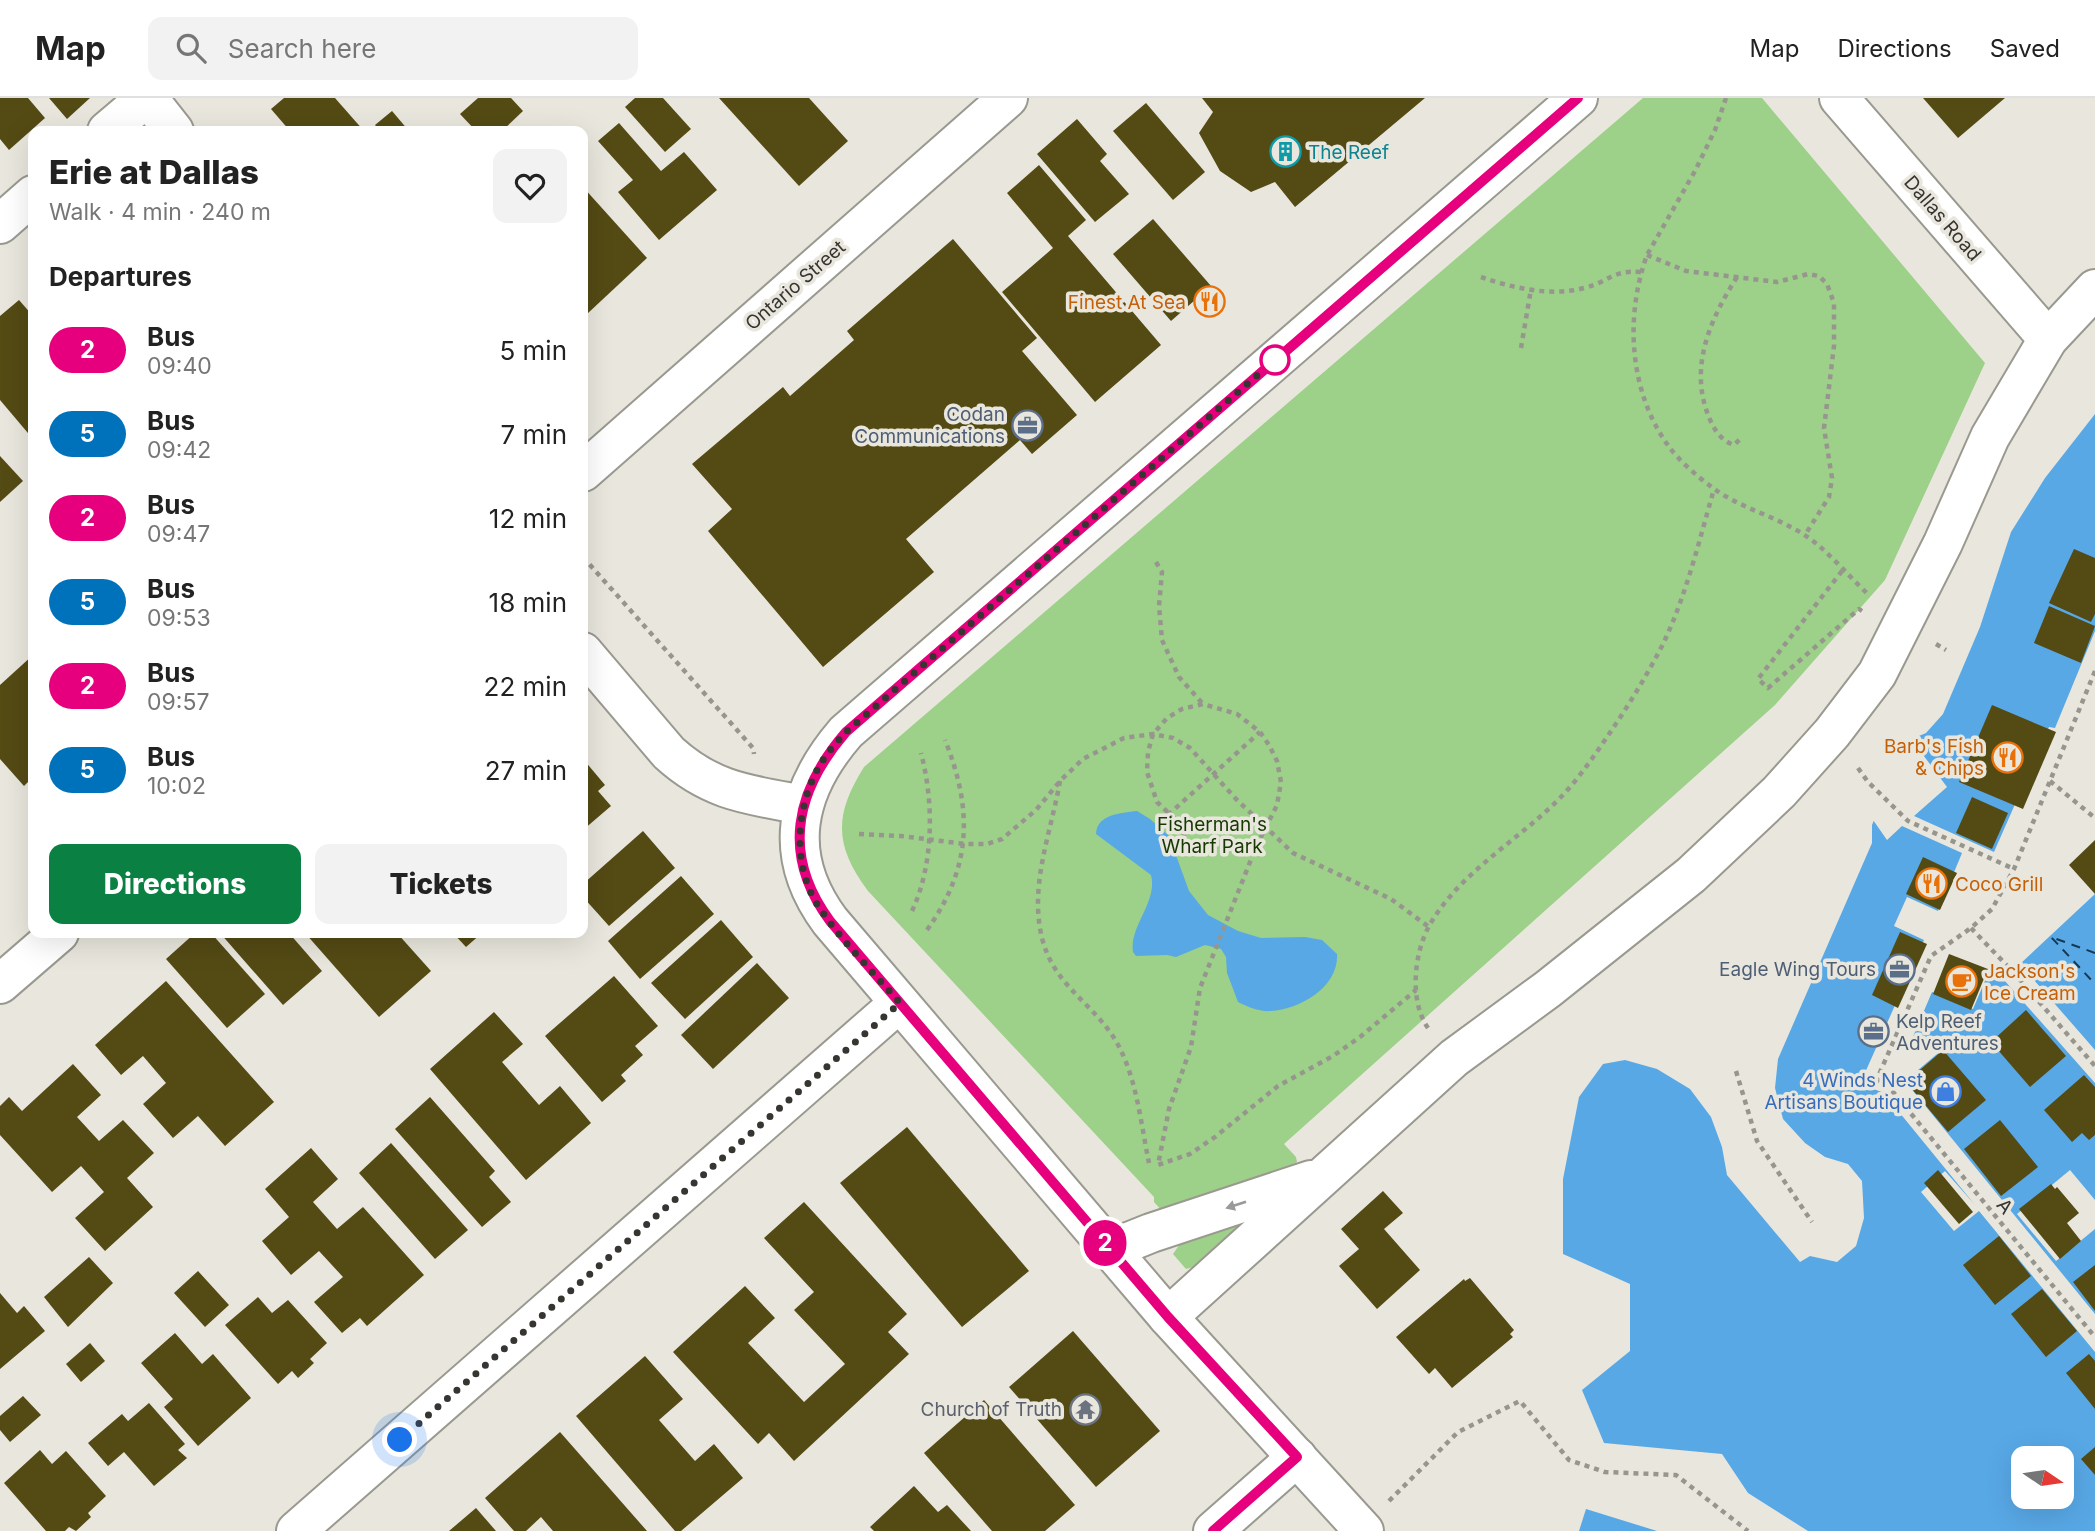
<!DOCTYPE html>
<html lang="en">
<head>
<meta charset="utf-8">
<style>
	:root { --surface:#fff; --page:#f2f2f2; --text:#222; --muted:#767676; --line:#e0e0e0; --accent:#0b8043 }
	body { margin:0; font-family:Inter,sans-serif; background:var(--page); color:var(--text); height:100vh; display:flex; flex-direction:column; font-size:26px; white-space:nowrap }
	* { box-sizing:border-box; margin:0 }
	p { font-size:23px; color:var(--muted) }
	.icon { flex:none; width:38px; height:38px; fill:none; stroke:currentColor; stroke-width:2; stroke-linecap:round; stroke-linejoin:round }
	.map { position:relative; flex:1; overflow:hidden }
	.drawer { position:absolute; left:28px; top:28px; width:560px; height:812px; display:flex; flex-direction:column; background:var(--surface); border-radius:14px; box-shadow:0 7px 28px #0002 }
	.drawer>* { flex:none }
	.badge { padding:0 14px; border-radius:23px; font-size:24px; line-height:46px }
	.needle { width:46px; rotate:103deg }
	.controls { position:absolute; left:2011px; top:1348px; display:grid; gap:14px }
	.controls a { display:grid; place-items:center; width:63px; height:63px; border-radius:14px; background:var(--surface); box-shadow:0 7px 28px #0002; font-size:35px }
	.you { position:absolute; width:35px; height:35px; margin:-18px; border:5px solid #fff; border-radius:50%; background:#1a73e8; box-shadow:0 0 0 10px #1a73e833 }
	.map>.badge { position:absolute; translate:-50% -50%; box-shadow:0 0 0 4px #fff }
	h2 { padding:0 21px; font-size:26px; line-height:63px }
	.round { display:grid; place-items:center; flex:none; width:74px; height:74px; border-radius:14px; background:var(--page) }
	.headline { display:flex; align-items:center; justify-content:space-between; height:119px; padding:0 21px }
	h1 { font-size:33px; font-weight:800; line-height:52px }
	.action { display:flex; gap:14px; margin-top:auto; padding:14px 21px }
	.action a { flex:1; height:80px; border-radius:14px; background:var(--accent); color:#fff; font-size:28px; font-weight:800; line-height:80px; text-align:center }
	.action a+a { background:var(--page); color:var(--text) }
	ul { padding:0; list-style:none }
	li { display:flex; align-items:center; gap:21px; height:84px; padding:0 21px }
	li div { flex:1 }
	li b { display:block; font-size:26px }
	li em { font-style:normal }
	li .badge { min-width:77px; font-weight:700; text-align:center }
	header { display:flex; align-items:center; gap:42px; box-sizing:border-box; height:98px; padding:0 35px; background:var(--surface); border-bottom:2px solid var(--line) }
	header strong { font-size:33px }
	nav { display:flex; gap:38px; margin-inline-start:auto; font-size:24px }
	.search { width:490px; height:63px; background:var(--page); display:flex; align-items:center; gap:18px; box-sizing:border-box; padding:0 24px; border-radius:14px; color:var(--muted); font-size:26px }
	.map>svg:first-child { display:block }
	.green { fill:#9dd088 }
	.water { fill:#58a8e6; fill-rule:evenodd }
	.pier { fill:#e9e7dd }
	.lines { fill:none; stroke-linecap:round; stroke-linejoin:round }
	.ferry { stroke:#173953; stroke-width:2; stroke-dasharray:9 7; stroke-linecap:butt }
	.building { fill:#534a14 }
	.minor-casing { stroke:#9a9990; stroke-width:42 }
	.path { stroke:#97968e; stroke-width:4.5; stroke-dasharray:5 5; stroke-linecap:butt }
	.minor { stroke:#fff; stroke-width:38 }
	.oneway { fill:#9a9a98 }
	.line-casing { stroke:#fff; stroke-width:16 }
	.line { stroke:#e6007e; stroke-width:10 }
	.walk { stroke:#363531; stroke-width:7; stroke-dasharray:0 12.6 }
	.stop-dot { fill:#fff; stroke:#e6007e; stroke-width:3.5 }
	.labels { text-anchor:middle; stroke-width:7; stroke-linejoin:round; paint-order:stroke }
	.culture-label { font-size:19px; fill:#0d838f; stroke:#e9e7dd; text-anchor:start }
	.street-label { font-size:19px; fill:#363531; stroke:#e9e7dd }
	.food-label { font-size:19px; fill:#c56008; stroke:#e9e7dd; text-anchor:end }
	.service-label { font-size:19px; fill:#4e5e75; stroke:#e9e7dd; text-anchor:end }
	.park-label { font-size:19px; fill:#163902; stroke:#e9e7dd }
	.shop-label { font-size:19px; fill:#366cbe; stroke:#e9e7dd; text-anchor:end }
	.worship-label { font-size:19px; fill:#5b616d; stroke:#e9e7dd; text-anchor:end }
</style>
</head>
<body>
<header>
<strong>Map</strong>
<div class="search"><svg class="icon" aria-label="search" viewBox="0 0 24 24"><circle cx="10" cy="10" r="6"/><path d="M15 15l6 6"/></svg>Search here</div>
<nav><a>Map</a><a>Directions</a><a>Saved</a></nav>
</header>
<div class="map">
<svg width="2095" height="1433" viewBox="0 0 2095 1433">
	<rect width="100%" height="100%" fill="#e9e7dd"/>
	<g class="green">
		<path d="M1643 0H1762L1985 265 1885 482 1775 607 1284 1046 1296 1059 1297 1064 1290 1069 1163 1114 1154 1104V1099L868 793C834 747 834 717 864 669Z"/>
		<polygon points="1239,1125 1243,1130 1197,1168 1186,1171 1173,1156 1182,1143"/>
	</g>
	<g class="water">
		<path d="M2095 316V1433H1808L1748 1395 1722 1356 1604 1345 1582 1292 1630 1253V1186L1563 1156V1081L1579 999 1603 966 1625 962 1657 971 1690 991 1711 1019 1722 1049 1727 1077 1800 1164 1810 1158 1837 1164 1856 1148 1864 1120 1862 1083 1848 1066 1825 1059 1805 1045 1783 1021 1775 990 1778 961 1872 745V727L1907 643 1926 635 1943 616 1980 529 2011 434 2045 380ZM2023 1360H2062V1398H2023Z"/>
		<path d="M1137 713 1150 721 1169 738 1189 793 1208 817 1238 833 1261 840 1305 839 1322 842 1337 856C1339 889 1300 911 1271 913 1260 914 1248 909 1238 904L1227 875 1226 859 1221 851 1205 847 1176 859 1167 857 1136 858 1133 854C1129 828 1158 804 1151 777L1096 736C1097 716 1121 715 1137 713Z"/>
		<polygon points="1586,1411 1657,1433 1579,1433"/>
	</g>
	<g class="pier">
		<polygon points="2095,533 2095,796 2020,866 2095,952 2095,985 1997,874 1990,871 1973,911 1932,894 1912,941 1937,953 1943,949 1943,951 1905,983 2095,1216 2095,1254 1979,1113 1954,1133 1921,1094 1945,1073 1975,1107 1886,998 1887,996 1860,986 1924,842 1894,828 1907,799 1938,813 1962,755 1902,728 1887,742 1871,719 1888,665 1904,640 1909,638 1947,689 1914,718 1994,754 2049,629 2055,630"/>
		<polygon points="2070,1072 2095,1102 2095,1131 2056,1163 2017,1116"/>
	</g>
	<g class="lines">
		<polyline class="ferry" points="2095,855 2051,839 2095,886"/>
	</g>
	<g class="building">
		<polygon points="0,0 28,0 45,20 9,52 0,41"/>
		<polygon points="49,0 90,0 67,21"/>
		<polygon points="284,0 335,0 364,33 290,33 271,11"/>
		<polygon points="478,0 511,0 523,13 502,33 476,33 460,16"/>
		<polygon points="635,0 663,0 691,31 665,54 625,9"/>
		<polygon points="719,0 809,0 848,43 799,88"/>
		<polygon points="1202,0 1425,0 1295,109 1275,84 1251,94 1220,73 1199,35 1213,14"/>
		<polygon points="1923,0 2005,0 1958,40"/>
		<polygon points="1146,5 1205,74 1173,102 1113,33"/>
		<polygon points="392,13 409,33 380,33 375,27"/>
		<polygon points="1077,21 1107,56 1100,63 1129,96 1095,124 1037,56"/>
		<polygon points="619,25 661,73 684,54 717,92 659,142 618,94 633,82 598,43"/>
		<polygon points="1039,67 1086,122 1068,138 1161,247 1095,304 1002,194 1053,150 1007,95"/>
		<polygon points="583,89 647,160 587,216 583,211"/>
		<polygon points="1153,121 1211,188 1171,223 1113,156"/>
		<polygon points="953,141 1037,240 1022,253 1077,317 1032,356 1020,342 906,441 934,474 823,569 708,433 732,411 692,366 783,289 790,298 854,242 847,233"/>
		<polygon points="19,202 33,218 33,341 0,302 0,218"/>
		<polygon points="0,358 23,383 0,404"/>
		<polygon points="2074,451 2095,460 2095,516 2091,524 2049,505"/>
		<polygon points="2049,508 2095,528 2081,565 2034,545"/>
		<polygon points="33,557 33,679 24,688 0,661 0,587"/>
		<polygon points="1992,607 2056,634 2023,711 1959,684"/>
		<polygon points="584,662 605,687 598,693 611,708 583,732"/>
		<polygon points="1972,699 2008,715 1992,751 1956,735"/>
		<polygon points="643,733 675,770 609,828 583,799 583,786"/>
		<polygon points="2095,742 2095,796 2069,767"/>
		<polygon points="1923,759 1957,775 1940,812 1906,796"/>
		<polygon points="681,778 714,816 640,881 608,843"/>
		<polygon points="721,822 753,859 685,921 651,885"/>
		<polygon points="1900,834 1927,846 1898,910 1872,897"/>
		<polygon points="195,835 211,835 265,896 227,930 166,861"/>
		<polygon points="220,835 289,835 322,873 283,907"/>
		<polygon points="305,835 397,835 431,873 379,919"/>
		<polygon points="453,835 482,835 466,849"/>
		<polygon points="1949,856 1988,871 1971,912 1933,896"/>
		<polygon points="757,865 789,900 713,971 681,937"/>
		<polygon points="614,878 658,928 635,948 643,957 621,977 626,983 602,1004 545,938"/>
		<polygon points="166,883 274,1004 225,1048 198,1018 173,1040 143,1006 166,985 143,958 121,977 95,947"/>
		<polygon points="2026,912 2066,958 2030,989 1991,944"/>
		<polygon points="494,914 523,946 502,964 539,1007 560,988 591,1025 526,1082 430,971"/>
		<polygon points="1868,920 1887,928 1878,949 1859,940"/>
		<polygon points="1943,952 1986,1002 1948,1034 1906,984"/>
		<polygon points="73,966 101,997 77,1019 99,1043 123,1022 154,1055 127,1080 153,1109 105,1153 75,1120 104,1094 81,1068 52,1094 0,1037 0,1008 9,999 22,1013"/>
		<polygon points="2084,977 2095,989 2095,1037 2089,1042 2082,1035 2072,1044 2044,1012"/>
		<polygon points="430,999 495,1073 489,1079 511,1104 482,1129 395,1031"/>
		<polygon points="2000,1022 2038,1069 2001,1098 1964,1051"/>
		<polygon points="907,1029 1029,1173 962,1229 840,1085"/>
		<polygon points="391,1045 468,1132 435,1161 359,1075"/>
		<polygon points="311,1050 338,1081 313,1104 337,1131 363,1109 424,1177 367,1228 360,1220 342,1235 314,1204 343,1179 319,1153 291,1177 262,1143 289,1119 265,1091"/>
		<polygon points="1938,1072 1973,1114 1959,1126 1924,1085"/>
		<polygon points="2051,1086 2055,1091 2057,1089 2079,1115 2067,1125 2081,1143 2060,1161 2019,1111"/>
		<polygon points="1383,1093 1403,1115 1384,1131 1420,1172 1377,1211 1339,1168 1359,1151 1341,1131"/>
		<polygon points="804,1104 907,1216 888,1234 909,1256 794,1363 769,1335 758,1346 673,1254 745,1188 775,1220 748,1245 804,1304 845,1266 794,1212 814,1194 764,1140"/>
		<polygon points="1999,1138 2031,1178 1995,1207 1963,1167"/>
		<polygon points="89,1159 113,1185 68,1229 44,1199"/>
		<polygon points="2095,1167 2095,1213 2073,1184"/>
		<polygon points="198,1173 229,1207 205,1229 174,1195"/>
		<polygon points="1470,1180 1514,1232 1510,1236 1513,1239 1452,1290 1435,1270 1429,1276 1396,1239 1464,1181 1465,1183"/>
		<polygon points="2042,1191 2077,1233 2046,1259 2011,1216"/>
		<polygon points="0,1195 17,1215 24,1208 45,1233 0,1271"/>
		<polygon points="258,1199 272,1215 288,1202 327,1245 310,1261 314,1265 298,1280 292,1273 278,1286 225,1227"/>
		<polygon points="1073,1233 1160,1333 1096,1389 1009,1289"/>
		<polygon points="175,1235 202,1266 213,1256 251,1300 198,1348 164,1309 173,1301 141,1265"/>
		<polygon points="90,1245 105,1263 81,1284 66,1266"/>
		<polygon points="2089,1256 2095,1263 2095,1311 2066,1275"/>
		<polygon points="645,1258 683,1301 659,1322 695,1363 714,1346 743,1380 681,1433 675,1433 576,1318"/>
		<polygon points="23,1298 41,1317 10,1344 0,1332 0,1318"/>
		<polygon points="984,1302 1075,1407 1045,1433 992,1433 924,1355"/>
		<polygon points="149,1305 185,1346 178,1352 187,1360 154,1388 124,1354 108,1368 88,1345 122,1316 128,1323"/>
		<polygon points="560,1334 647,1433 553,1433 541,1419 526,1433 514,1433 485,1400"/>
		<polygon points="2095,1349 2095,1377 2081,1361"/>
		<polygon points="40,1352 52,1366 66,1353 106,1398 88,1415 91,1419 76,1433 69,1429 65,1433 46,1433 4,1385"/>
		<polygon points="914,1388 938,1414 947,1407 971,1433 874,1433 870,1429"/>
		<polygon points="476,1410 496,1433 449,1433"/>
	</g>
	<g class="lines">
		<defs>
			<g id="minor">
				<polyline points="148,0 174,33"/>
				<polyline points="1839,0 2048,241"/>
				<polyline points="107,33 146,0"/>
				<polyline points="0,126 33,97"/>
				<polyline points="583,374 1008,0"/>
				<path d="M583 554 669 655C712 694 750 697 804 707"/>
				<polyline points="0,886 59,835"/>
				<polyline points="1111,1151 1151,1135 1311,1082"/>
				<polyline points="1168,1219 1454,960 1548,891 1691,777 1779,694 1832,635 1877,576 1943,445 1990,339 2048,241 2095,191"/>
				<polyline points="296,1433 899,905"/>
				<polyline points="1213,1433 1297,1359"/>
				<path d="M1364 1433 1168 1219 830 823C781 757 795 693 846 634L1578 0"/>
			</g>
		</defs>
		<use href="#minor" class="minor-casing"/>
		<g class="path">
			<path d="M1726 0 1715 32 1695 73 1647 157C1625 218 1629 292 1667 346 1678 362 1698 379 1713 390 1740 410 1775 418 1803 436 1827 451 1848 478 1870 498"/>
			<polyline points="1647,157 1686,173 1777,184 1808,176 1819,178 1827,186 1834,205 1834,248 1824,330 1832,380 1829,399 1805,437"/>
			<path d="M1481 179C1513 190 1551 199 1584 190 1609 184 1611 172 1641 174"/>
			<path d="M1737 179C1711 220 1690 266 1707 314 1712 328 1719 342 1734 347L1740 341"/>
			<polyline points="1521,250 1531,191"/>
			<polyline points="583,459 753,650 754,656"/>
			<polyline points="1156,464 1162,474 1159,508 1162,542 1179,579 1203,606"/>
			<polyline points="1842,473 1758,581 1768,590 1859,511 1862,513"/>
			<polyline points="1936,546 1946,552"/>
			<polyline points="2095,573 2014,771 1992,811 1971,830 1931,858 1877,981 1894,995 2095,1239"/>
			<polyline points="1858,670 1868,684 1908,723 2014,771"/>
			<path d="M1060 683C1051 735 1029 787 1042 840 1053 884 1085 900 1110 934 1136 970 1140 1022 1149 1065"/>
			<polyline points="2050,683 2095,720"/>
			<polyline points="1168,717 1260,634"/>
			<polyline points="859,736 901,738 965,746 987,746 1002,741 1036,712 1061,682 1083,661 1124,640 1153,636 1173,640 1190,650 1236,701 1293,755 1391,801 1429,829"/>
			<polyline points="1185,738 1178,724 1157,704 1147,674 1148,654 1153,636 1167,620 1182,611 1203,606 1237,616 1260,634 1269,647 1277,663 1281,684 1277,707 1256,749 1200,890 1191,949 1169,1011 1158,1067 1190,1056 1215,1039 1278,988 1333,958 1360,939 1416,892"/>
			<path d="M912 813C934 766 934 704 921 655"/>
			<polyline points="1971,830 2014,875 2095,968"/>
			<path d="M927 832C972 769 973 712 945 642"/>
			<path d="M1428 930C1409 903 1414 856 1429 828 1459 775 1516 744 1558 702 1577 683 1592 661 1607 639 1627 610 1646 579 1662 548 1686 499 1699 443 1714 391"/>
			<polyline points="1736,973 1757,1043 1812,1124"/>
			<polyline points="1389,1403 1458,1334 1520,1303 1569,1362 1605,1374 1676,1377 1748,1433"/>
		</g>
		<use href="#minor" class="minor"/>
	</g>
	<defs><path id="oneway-solid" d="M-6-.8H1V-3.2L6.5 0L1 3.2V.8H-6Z" transform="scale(1.75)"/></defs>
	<use class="oneway" href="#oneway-solid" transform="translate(1236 1107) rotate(162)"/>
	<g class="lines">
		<defs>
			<path id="line" d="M1213 1433 1297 1359 1168 1219 830 823C781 757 795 693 846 634L1578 0"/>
		</defs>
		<use href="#line" class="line-casing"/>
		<use href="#line" class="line"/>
		<path class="walk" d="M400 1342 900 905C874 875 837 838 817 806 792 765 796 708 820 667 827 655 837 644 846 634L1275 262"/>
	</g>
	<defs>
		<symbol id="building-ring" viewBox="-11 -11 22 22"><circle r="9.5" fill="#e9e7dd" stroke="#0f9aa8" stroke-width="1.5"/><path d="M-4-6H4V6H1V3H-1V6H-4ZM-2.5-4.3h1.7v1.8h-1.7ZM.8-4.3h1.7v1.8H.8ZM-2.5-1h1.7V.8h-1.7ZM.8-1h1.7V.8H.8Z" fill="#0f9aa8"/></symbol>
		<symbol id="restaurant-ring" viewBox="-11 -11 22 22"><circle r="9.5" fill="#e9e7dd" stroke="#e8710a" stroke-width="1.5"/><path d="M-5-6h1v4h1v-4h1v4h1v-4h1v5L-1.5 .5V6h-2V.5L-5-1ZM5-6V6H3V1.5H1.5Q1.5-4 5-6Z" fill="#e8710a"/></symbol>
		<symbol id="office-ring" viewBox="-11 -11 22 22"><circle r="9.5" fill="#e9e7dd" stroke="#5c6f8a" stroke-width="1.5"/><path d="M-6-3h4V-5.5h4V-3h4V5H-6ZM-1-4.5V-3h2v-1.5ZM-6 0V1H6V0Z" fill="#5c6f8a"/></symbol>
		<symbol id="cafe-ring" viewBox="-11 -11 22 22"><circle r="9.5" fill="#e9e7dd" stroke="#e8710a" stroke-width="1.5"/><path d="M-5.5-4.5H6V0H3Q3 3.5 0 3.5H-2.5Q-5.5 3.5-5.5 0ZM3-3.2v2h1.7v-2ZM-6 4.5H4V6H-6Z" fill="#e8710a"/></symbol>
		<symbol id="shop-ring" viewBox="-11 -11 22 22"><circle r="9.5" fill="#e9e7dd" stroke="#3f7fe0" stroke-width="1.5"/><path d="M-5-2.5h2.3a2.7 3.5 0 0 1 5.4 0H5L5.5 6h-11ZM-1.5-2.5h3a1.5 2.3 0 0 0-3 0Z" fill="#3f7fe0"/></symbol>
		<symbol id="temple-ring" viewBox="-11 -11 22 22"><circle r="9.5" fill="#e9e7dd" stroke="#6b7280" stroke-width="1.5"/><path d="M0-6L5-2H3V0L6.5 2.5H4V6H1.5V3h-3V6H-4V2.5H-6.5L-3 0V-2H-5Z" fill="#6b7280"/></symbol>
	</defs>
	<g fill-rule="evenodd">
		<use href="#building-ring" x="1268" y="36" width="35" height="35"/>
		<use href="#restaurant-ring" x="1192" y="186" width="35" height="35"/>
		<use href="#office-ring" x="1010" y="310" width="35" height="35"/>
		<use href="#restaurant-ring" x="1990" y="642" width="35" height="35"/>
		<use href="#restaurant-ring" x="1914" y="768" width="35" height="35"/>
		<use href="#office-ring" x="1882" y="854" width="35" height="35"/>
		<use href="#cafe-ring" x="1944" y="866" width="35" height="35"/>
		<use href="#office-ring" x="1856" y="916" width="35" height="35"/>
		<use href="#shop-ring" x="1928" y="976" width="35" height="35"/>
		<use href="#temple-ring" x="1068" y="1294" width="35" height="35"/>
	</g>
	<circle class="stop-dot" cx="1275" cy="262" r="14"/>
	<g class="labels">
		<g class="culture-label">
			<text x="1308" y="61">The Reef</text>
		</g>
		<g class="street-label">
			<text transform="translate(1943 120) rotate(49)" y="7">Dallas Road</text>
			<text transform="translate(795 187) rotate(-41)" y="7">Ontario Street</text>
			<text transform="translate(2005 1108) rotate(50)" y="7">A</text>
		</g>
		<g class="food-label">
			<text x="1186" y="211">Finest At Sea</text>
			<text x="1984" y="655">Barb's Fish<tspan x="1984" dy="22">&amp; Chips</tspan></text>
			<text x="1955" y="793" text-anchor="start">Coco Grill</text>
			<text x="1984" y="880" text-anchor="start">Jackson's<tspan x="1984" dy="22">Ice Cream</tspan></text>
		</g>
		<g class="service-label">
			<text x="1005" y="323">Codan<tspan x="1005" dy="22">Communications</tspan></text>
			<text x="1876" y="878">Eagle Wing Tours</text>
			<text x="1896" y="930" text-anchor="start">Kelp Reef<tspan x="1896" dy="22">Adventures</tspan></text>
		</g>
		<g class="park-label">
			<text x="1212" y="733">Fisherman's<tspan x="1212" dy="22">Wharf Park</tspan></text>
		</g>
		<g class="shop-label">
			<text x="1923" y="989">4 Winds Nest<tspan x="1923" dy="22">Artisans Boutique</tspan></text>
		</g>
		<g class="worship-label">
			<text x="1062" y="1318">Church of Truth</text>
		</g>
	</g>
</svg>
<div class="controls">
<a><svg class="needle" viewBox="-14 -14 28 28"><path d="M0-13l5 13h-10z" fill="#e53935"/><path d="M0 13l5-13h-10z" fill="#767676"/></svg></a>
</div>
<div class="you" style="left:400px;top:1342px"></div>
<b class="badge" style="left:1105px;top:1145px;background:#e6007e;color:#fff">2</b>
<section class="drawer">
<div class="headline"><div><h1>Erie at Dallas</h1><p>Walk · 4 min · 240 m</p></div><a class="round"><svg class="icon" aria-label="heart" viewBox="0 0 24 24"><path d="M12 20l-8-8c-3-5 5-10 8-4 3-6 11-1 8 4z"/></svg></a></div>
<h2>Departures</h2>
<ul>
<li><span class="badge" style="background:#e6007e;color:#fff">2</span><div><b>Bus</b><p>09:40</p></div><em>5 min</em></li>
<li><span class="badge" style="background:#0072bc;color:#fff">5</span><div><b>Bus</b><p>09:42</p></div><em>7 min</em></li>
<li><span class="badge" style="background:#e6007e;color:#fff">2</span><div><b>Bus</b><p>09:47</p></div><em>12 min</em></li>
<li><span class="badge" style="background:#0072bc;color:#fff">5</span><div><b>Bus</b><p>09:53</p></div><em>18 min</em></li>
<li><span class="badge" style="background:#e6007e;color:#fff">2</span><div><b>Bus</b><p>09:57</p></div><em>22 min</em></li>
<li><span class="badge" style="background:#0072bc;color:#fff">5</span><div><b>Bus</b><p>10:02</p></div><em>27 min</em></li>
</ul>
<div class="action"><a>Directions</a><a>Tickets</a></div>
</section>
</div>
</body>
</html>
